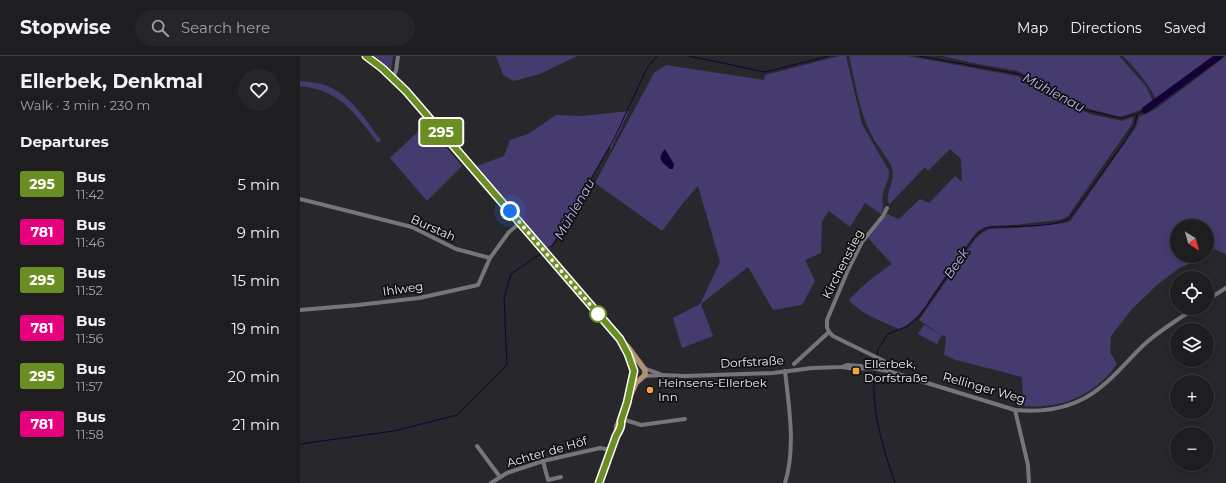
<!DOCTYPE html>
<html lang="en">
<head>
<meta charset="utf-8">
<style>
	:root { --surface:#1e1d20; --page:#262629; --text:#f1f3f6; --muted:#a1a2a5; --line:#3c3b3e }
	body { margin:0; font-family:Montserrat,sans-serif; background:var(--page); color:var(--text); height:100vh; display:flex; flex-direction:column; font-size:15px; white-space:nowrap }
	* { box-sizing:border-box; margin:0 }
	p { font-size:13px; color:var(--muted) }
	.icon { flex:none; width:22px; height:22px; fill:none; stroke:currentColor; stroke-width:2; stroke-linecap:round; stroke-linejoin:round }
	.map { position:relative; flex:1; overflow:hidden }
	.drawer { display:flex; flex-direction:column; background:var(--surface); width:300px }
	.drawer>* { flex:none }
	.badge { padding:0 8px; border-radius:3px; font-size:14px; line-height:26px }
	.needle { width:26px; rotate:143deg }
	.fabs { position:absolute; left:870px; top:163px; display:grid; gap:8px }
	.fabs a { display:grid; place-items:center; width:44px; height:44px; border-radius:50%; background:var(--surface); box-shadow:0 2px 10px #0003,0 0 0 1px var(--line); font-size:20px }
	.you { position:absolute; width:20px; height:20px; margin:-10px; border:3px solid #fff; border-radius:50%; background:#1a73e8; box-shadow:0 0 0 6px #1a73e833 }
	.map>.badge { position:absolute; translate:-50% -50%; box-shadow:0 0 0 2px #fff }
	h2 { padding:0 20px; font-size:15px; line-height:36px }
	.round { display:grid; place-items:center; flex:none; width:42px; height:42px; border-radius:21px; background:var(--page) }
	.overview { display:flex; align-items:center; justify-content:space-between; height:68px; padding:0 20px }
	h1 { font-size:19px; font-weight:700; line-height:30px }
	ul { padding:0; list-style:none }
	li { display:flex; align-items:center; gap:12px; height:48px; padding:0 20px }
	li div { flex:1 }
	li b { display:block; font-size:15px }
	li em { font-style:normal }
	li .badge { min-width:44px; font-weight:700; text-align:center }
	header { display:flex; align-items:center; gap:24px; box-sizing:border-box; height:56px; padding:0 20px; background:var(--surface); border-bottom:1px solid var(--line) }
	header strong { font-size:19px }
	nav { display:flex; gap:22px; margin-inline-start:auto; font-size:14px }
	.search { width:280px; height:36px; background:var(--page); display:flex; align-items:center; gap:10px; box-sizing:border-box; padding:0 14px; border-radius:22px; color:var(--muted); font-size:15px }
	main { display:flex; flex:1; min-height:0 }
	.map>svg:first-child { display:block }
	.green { fill:#463b6f }
	.water { fill:#140135 }
	.lines { fill:none; stroke-linecap:round; stroke-linejoin:round }
	.stream { stroke:#140135; stroke-width:1 }
	.river { stroke:#140135; stroke-width:7 }
	.minor { stroke:#76757a; stroke-width:4 }
	.major { stroke:#ae9273; stroke-width:5.5 }
	.line-casing { stroke:#fff; stroke-width:9 }
	.line { stroke:#6b8e23; stroke-width:6 }
	.walk { stroke:#eeeef0; stroke-width:4; stroke-dasharray:0 7.2 }
	.stop-dot { fill:#fff; stroke:#6b8e23; stroke-width:2 }
	.poi-dot { fill:#f0a63e; stroke:#101012; stroke-width:1.5 }
	.labels { text-anchor:middle; stroke-width:3.5; stroke-linejoin:round; paint-order:stroke }
	.street-label { font-size:12px; fill:#eeeef0; stroke:#101012 }
	.poi-label { font-size:12px; fill:#eeeef0; stroke:#101012; text-anchor:start }
	.water-label { font-size:13px; font-style:italic; fill:#c3b8f7; stroke:#101012 }
</style>
</head>
<body>
<header>
<strong>Stopwise</strong>
<div class="search"><svg class="icon" aria-label="search" viewBox="0 0 24 24"><circle cx="10" cy="10" r="6"/><path d="M15 15l6 6"/></svg>Search here</div>
<nav><a>Map</a><a>Directions</a><a>Saved</a></nav>
</header>
<main>
<section class="drawer">
<div class="overview"><div><h1>Ellerbek, Denkmal</h1><p>Walk · 3 min · 230 m</p></div><a class="round"><svg class="icon" aria-label="heart" viewBox="0 0 24 24"><path d="M12 20l-8-8c-3-5 5-10 8-4 3-6 11-1 8 4z"/></svg></a></div>
<h2>Departures</h2>
<ul>
<li><span class="badge" style="background:#6b8e23;color:#fff">295</span><div><b>Bus</b><p>11:42</p></div><em>5 min</em></li>
<li><span class="badge" style="background:#e6007e;color:#fff">781</span><div><b>Bus</b><p>11:46</p></div><em>9 min</em></li>
<li><span class="badge" style="background:#6b8e23;color:#fff">295</span><div><b>Bus</b><p>11:52</p></div><em>15 min</em></li>
<li><span class="badge" style="background:#e6007e;color:#fff">781</span><div><b>Bus</b><p>11:56</p></div><em>19 min</em></li>
<li><span class="badge" style="background:#6b8e23;color:#fff">295</span><div><b>Bus</b><p>11:57</p></div><em>20 min</em></li>
<li><span class="badge" style="background:#e6007e;color:#fff">781</span><div><b>Bus</b><p>11:58</p></div><em>21 min</em></li>
</ul>
</section>
<div class="map">
<svg width="926" height="427" viewBox="0 0 926 427">
	<rect width="100%" height="100%" fill="#28272b"/>
	<g class="green">
		<polygon points="75,0 93,0 91,14"/>
		<polygon points="196,0 277,0 240,18 214,25 203,19"/>
		<path d="M539 0H546L562 68 589 115C589 127 585 128 583 138 581 146 585 148 581 158L565 147 550 171 529 155 522 165 521 197 505 204 515 225 502 249 473 254 448 211 401 248 413 280 382 292 373 262 400 248 420 206 398 130 384 146 362 175 295 127 354 17 366 9 464 24 465 19Z"/>
		<path d="M549 0H608L717 20 790 58 822 65 833 61 832 68 768 160 760 164 713 169 692 170 685 171 677 176 668 188 635 235 626 249 618 259 606 270 599 273C582 265 562 259 549 244 563 229 575 219 592 208L568 182 587 158 599 163 620 143 629 147 655 120 662 126 661 103 650 93 628 115 625 111 589 149C584 136 596 125 592 112 587 100 577 90 571 78 559 54 555 26 549 0Z"/>
		<polygon points="642,0 819,0 846,30 853,46 843,53 821,61 786,52 718,15 673,7"/>
		<path d="M823 0H915L856 43C847 26 836 13 823 0Z"/>
		<path d="M926 0V198L914 193 907 199V170H877V200H905L894 206 879 212 857 229 832 253 811 280 810 296 817 308C794 340 762 353 723 350L722 321 656 304 644 299 646 281 642 279 637 288 618 278 624 269 640 278 619 264 676 182 682 177 689 173 716 172 765 167 771 164 836 71 839 61 856 53Z"/>
		<path d="M0 25C10 26 21 27 30 31 53 42 67 66 81 84L78 87C55 58 41 34 0 30Z"/>
		<polygon points="329,55 311,93 309,91 249,194 174,111 204,100 210,84 228,78 256,59 282,60"/>
		<polygon points="126,68 162,110 127,145 90,102"/>
	</g>
	<path class="water" d="M365 93 374 108 373 113H370C362 106 356 103 365 93Z"/>
	<g class="lines">
		<g class="stream">
			<polyline points="389,0 465,16 529,0"/>
			<polyline points="619,0 719,18 786,54 821,62 837,58 845,54"/>
			<polyline points="245,194 253,189 314,83 347,12 357,0"/>
			<path d="M577 299 578 293 588 278 608 270 619 261 672 184C677 178 683 172 691 171 710 170 753 172 769 163L825 85 835 68 837 58"/>
			<polyline points="575,311 576,303"/>
			<path d="M575 315C570 352 583 392 595 427"/>
			<polyline points="0,388 94,375 157,359 207,309 204,242 211,218 243,196"/>
		</g>
		<polyline class="river" points="845,54 919,0"/>
		<g class="minor">
			<polyline points="93,21 96,15 98,0"/>
			<polyline points="0,143 112,171 156,193 190,202"/>
			<polyline points="907,244 926,232"/>
			<polyline points="0,254 58,249 119,242 178,229 190,202 209,176 220,167"/>
			<polyline points="529,276 533,280 584,305 588,315"/>
			<polyline points="494,308 529,276 527,271 527,264 548,214 562,186 583,160 587,152"/>
			<path d="M542 311 555 313 571 312 588 315 715 354C747 357 776 352 801 331 818 318 831 300 847 286 862 273 879 263 895 252"/>
			<polyline points="344,312 360,318"/>
			<polyline points="344,320 363,319 385,320 473,317 512,312 542,311 547,309 561,310 565,312"/>
			<polyline points="715,354 728,409 729,427"/>
			<polyline points="322,363 341,369 385,363"/>
			<polyline points="177,390 200,421"/>
			<polyline points="243,405 248,424 261,421"/>
			<polyline points="191,427 207,417 243,405 300,392 311,394"/>
			<path d="M485 427C496 392 489 351 485 315"/>
		</g>
		<g class="major">
			<polyline points="66,0 82,12 106,35 320,283 328,291 345,314 345,319 336,327 327,347 321,365 319,366 317,370 316,380 299,427"/>
			<path d="M325 292C336 310 334 316 330 335"/>
		</g>
	</g>
	<g class="lines">
		<defs>
			<path id="line" d="M66 0 82 12 106 35 320 283 328 298 334 315 327 347 321 365C322 370 319 375 316 380L299 427"/>
		</defs>
		<use href="#line" class="line-casing"/>
		<use href="#line" class="line"/>
		<polyline class="walk" points="210,155 298,258"/>
	</g>
	<circle class="stop-dot" cx="298" cy="258" r="8"/>
	<g class="poi-dot">
		<rect x="552" y="311" width="8" height="8" rx="2"/>
		<circle cx="350" cy="334" r="4"/>
	</g>
	<g class="labels">
		<g class="street-label">
			<text transform="translate(133 172) rotate(24)" y="4">Burstah</text>
			<text transform="translate(543 208) rotate(-63)" y="4">Kirchenstieg</text>
			<text transform="translate(103 233) rotate(-8)" y="4">Ihlweg</text>
			<text transform="translate(452 306) rotate(-3)" y="4">Dorfstraße</text>
			<text transform="translate(684 332) rotate(16)" y="4">Rellinger Weg</text>
			<text transform="translate(247 396) rotate(-16)" y="4">Achter de Höf</text>
		</g>
		<g class="poi-label">
			<text x="564" y="312">Ellerbek,<tspan x="564" dy="14">Dorfstraße</tspan></text>
			<text x="358" y="331">Heinsens-Ellerbek<tspan x="358" dy="14">Inn</tspan></text>
		</g>
		<g class="water-label">
			<text transform="translate(754 36) rotate(28)" y="5">Mühlenau</text>
			<text transform="translate(274 153) rotate(-60)" y="5">Mühlenau</text>
			<text transform="translate(656 207) rotate(-56)" y="5">Beek</text>
		</g>
	</g>
</svg>
<div class="fabs">
<a><svg class="needle" viewBox="-14 -14 28 28"><path d="M0-13l5 13h-10z" fill="#e53935"/><path d="M0 13l5-13h-10z" fill="#a1a2a5"/></svg></a>
<a><svg class="icon" aria-label="locate" viewBox="0 0 24 24"><circle cx="12" cy="12" r="6"/><path d="M12 2v4M12 18v4M2 12h4M18 12h4"/></svg></a>
<a><svg class="icon" aria-label="layers" viewBox="0 0 24 24"><path d="M12 4l9 5-9 5-9-5zM3 14l9 5 9-5"/></svg></a>
<a>+</a>
<a>−</a>
</div>
<div class="you" style="left:210px;top:155px"></div>
<b class="badge" style="left:141px;top:76px;background:#6b8e23;color:#fff">295</b>
</div>
</main>
</body>
</html>
